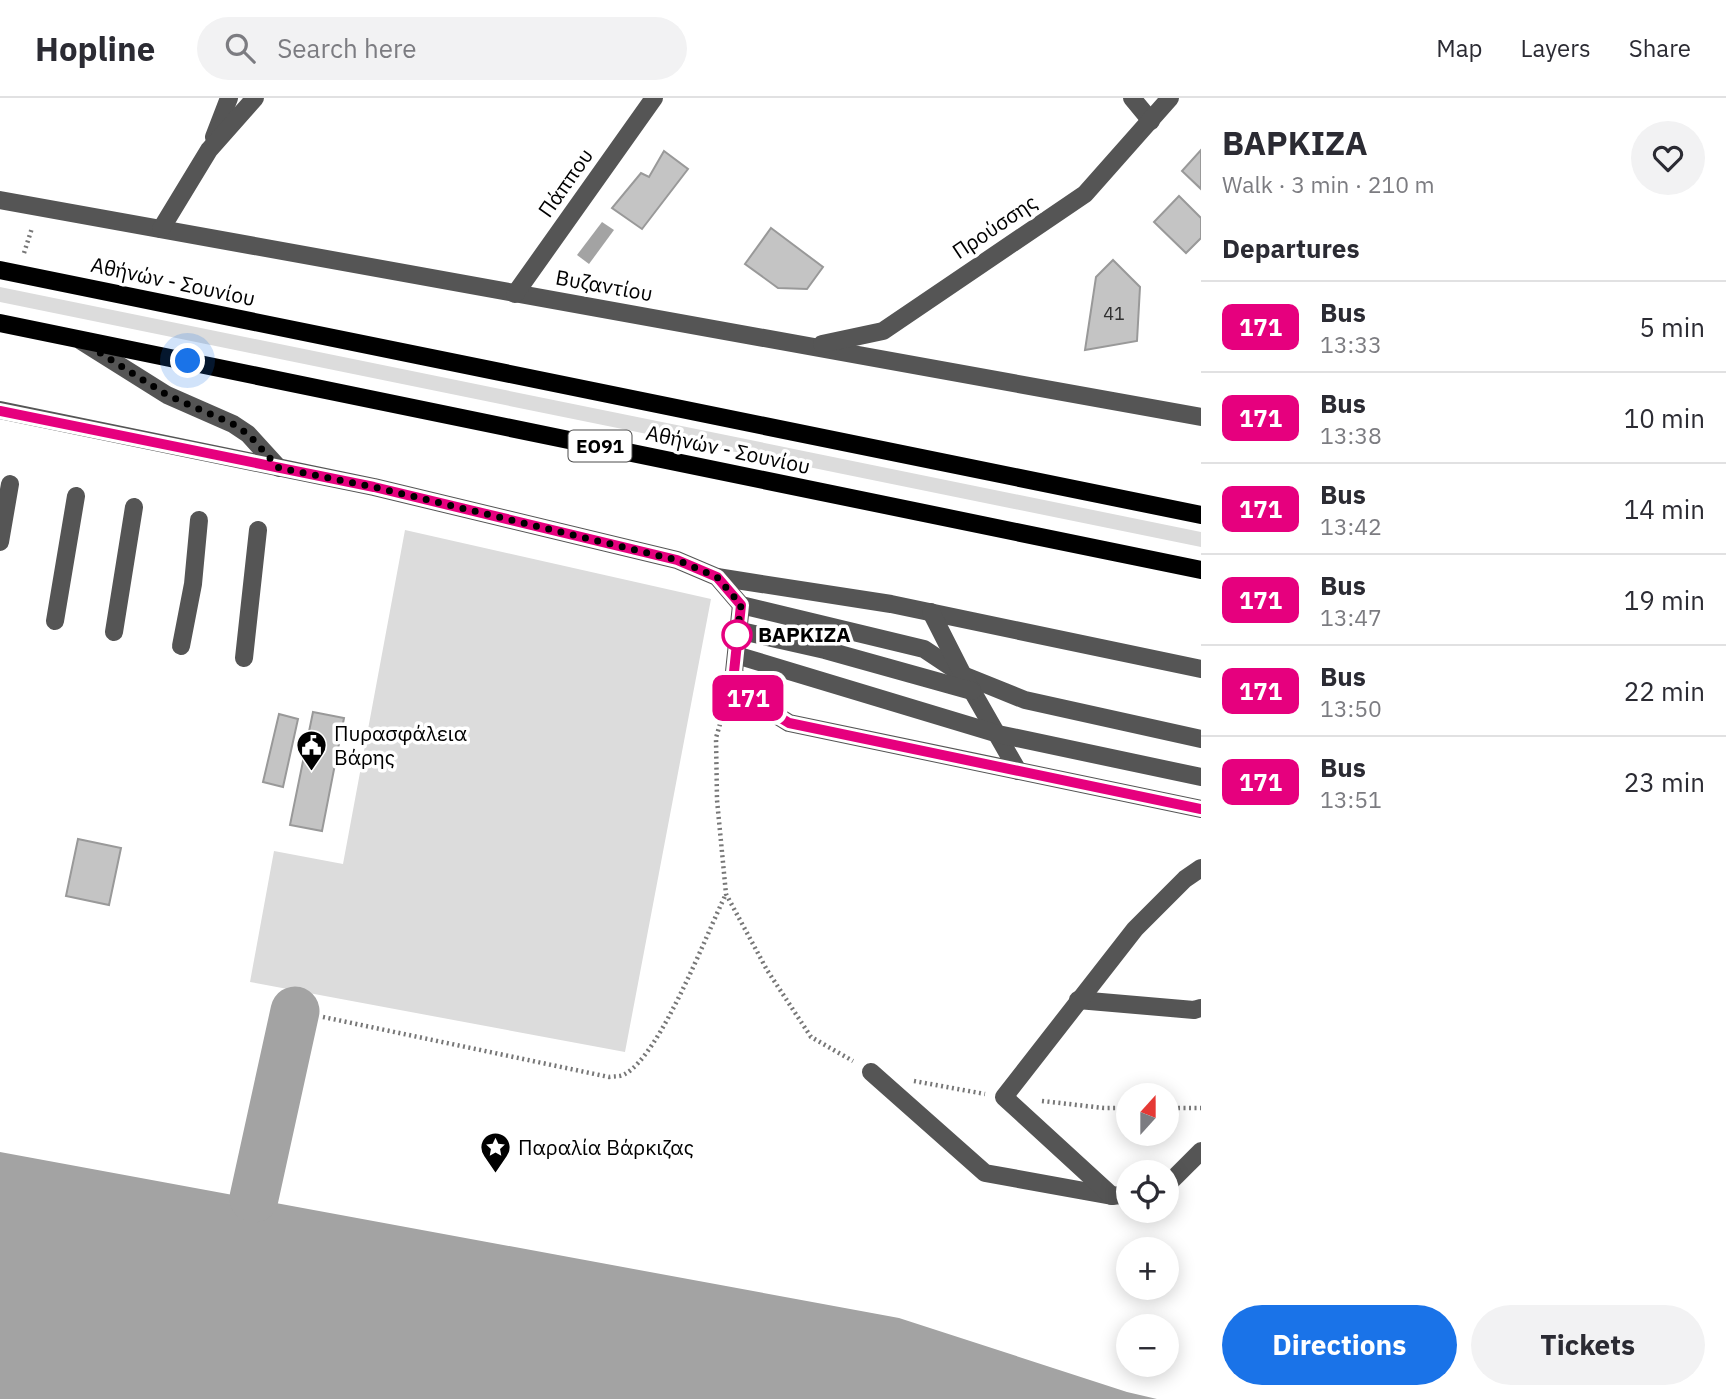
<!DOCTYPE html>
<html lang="en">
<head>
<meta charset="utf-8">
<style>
	:root { --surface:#fff; --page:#f2f2f3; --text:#2b2b33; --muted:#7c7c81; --line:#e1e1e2; --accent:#1a73e8 }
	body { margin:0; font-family:"IBM Plex Sans",sans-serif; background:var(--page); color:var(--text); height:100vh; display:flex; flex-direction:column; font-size:26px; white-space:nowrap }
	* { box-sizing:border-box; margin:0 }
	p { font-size:23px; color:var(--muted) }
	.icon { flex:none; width:38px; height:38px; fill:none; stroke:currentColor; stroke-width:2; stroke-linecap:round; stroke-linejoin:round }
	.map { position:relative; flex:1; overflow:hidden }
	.drawer { display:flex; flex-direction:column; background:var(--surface); width:525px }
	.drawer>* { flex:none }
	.badge { padding:0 14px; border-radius:10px; font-size:24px; line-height:46px }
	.needle { width:46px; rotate:21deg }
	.fabs { position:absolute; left:1116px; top:985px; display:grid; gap:14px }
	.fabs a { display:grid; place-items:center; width:63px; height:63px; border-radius:50%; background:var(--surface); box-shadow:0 4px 18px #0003; font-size:35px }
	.you { position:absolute; width:35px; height:35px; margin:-18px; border:5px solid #fff; border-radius:50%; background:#1a73e8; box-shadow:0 0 0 10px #1a73e833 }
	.map>.badge { position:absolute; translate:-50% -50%; box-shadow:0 0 0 4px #fff }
	h2 { padding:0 21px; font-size:26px; line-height:63px }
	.round { display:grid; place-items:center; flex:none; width:74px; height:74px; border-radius:37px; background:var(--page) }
	.head { display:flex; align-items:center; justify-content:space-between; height:119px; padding:0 21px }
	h1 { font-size:33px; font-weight:700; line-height:52px }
	.button { display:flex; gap:14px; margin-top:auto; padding:14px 21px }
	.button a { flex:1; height:80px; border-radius:42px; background:var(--accent); color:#fff; font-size:28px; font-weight:700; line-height:80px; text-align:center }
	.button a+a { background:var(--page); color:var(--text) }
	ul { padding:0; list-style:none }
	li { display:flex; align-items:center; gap:21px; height:91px; padding:0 21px; border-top:2px solid var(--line) }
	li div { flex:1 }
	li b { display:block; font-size:26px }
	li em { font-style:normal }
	li .badge { min-width:77px; font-weight:700; text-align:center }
	header { display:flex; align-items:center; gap:42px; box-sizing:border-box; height:98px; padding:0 35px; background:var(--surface); border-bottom:2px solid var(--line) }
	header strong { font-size:33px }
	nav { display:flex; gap:38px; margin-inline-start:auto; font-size:24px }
	.search { width:490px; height:63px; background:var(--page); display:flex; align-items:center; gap:18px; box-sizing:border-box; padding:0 24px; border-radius:38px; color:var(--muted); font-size:26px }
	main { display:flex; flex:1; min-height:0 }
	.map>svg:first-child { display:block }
	.green { fill:#dcdcdc }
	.water { fill:#a3a3a3 }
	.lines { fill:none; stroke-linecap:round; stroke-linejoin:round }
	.river { stroke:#a3a3a3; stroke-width:49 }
	.building { fill:#c4c4c4; stroke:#999; stroke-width:2 }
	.path { stroke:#777; stroke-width:4.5; stroke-dasharray:2 3.5; stroke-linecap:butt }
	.minor { stroke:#555; stroke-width:18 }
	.major { stroke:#000; stroke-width:18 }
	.line-casing { stroke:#fff; stroke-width:16 }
	.line { stroke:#e6007e; stroke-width:10 }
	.walk { stroke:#000; stroke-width:7; stroke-dasharray:0 12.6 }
	.stop-dot { fill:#fff; stroke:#e6007e; stroke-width:3.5 }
	.labels { text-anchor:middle; stroke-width:7; stroke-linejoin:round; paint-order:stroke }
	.number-label { font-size:18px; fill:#313131 }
	.shield { fill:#fff; stroke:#4c4c4c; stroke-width:2 }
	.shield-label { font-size:19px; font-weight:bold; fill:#000 }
	.street-label { font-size:21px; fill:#000; stroke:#fff }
	.stop-label { font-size:21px; font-weight:bold; fill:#000; stroke:#fff; text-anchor:start }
	.poi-label { font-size:21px; fill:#000; stroke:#fff; text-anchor:start }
</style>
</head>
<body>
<header>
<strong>Hopline</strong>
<div class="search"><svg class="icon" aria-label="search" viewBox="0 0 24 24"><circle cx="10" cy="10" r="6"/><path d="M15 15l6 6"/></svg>Search here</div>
<nav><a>Map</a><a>Layers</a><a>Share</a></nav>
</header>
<main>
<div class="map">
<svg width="1201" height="1301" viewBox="0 0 1201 1301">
	<rect width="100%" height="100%" fill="#fff"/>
	<g class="green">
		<polygon points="0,189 1201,434 1201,449 0,204"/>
		<polygon points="405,432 711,501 625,954 250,884 274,753 343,766"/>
	</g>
	<g class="water">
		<polygon points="602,124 614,132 589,166 577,157"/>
		<polygon points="0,1054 899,1220 1127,1294 1157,1301 0,1301"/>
	</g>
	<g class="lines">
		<polyline class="river" points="254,1100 295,913"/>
	</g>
	<g class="building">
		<polygon points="1201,52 1201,91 1182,73"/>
		<polygon points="664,53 688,71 642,131 612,110 641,75 649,79"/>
		<polygon points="1179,98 1201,120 1201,140 1186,155 1154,124"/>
		<polygon points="771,130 823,169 807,191 778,190 745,166"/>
		<polygon points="1113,162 1140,189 1137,243 1085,252 1096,179"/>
		<polygon points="313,614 344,620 322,733 290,727"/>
		<polygon points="279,616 298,621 283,689 263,684"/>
		<polygon points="78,741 121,750 109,807 66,798"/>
	</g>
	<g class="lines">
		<g class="path">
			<polyline points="24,155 32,130"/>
			<polyline points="726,605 716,640 717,702 726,796 767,872 811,939 853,963"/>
			<path d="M323 919 609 979C615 978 620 979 625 976 661 956 706 837 726 796"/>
			<polyline points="914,983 985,996"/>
			<polyline points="1042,1003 1104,1010 1129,1010"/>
			<polyline points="1167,1010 1201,1010"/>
		</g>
		<g class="minor">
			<polyline points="1132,0 1151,23"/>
			<polyline points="214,39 229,0"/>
			<polyline points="0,102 1201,319"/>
			<polyline points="161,131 209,52 255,0"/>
			<polyline points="515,196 654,0"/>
			<polyline points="81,243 167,297 233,326 248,336 279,370"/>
			<polyline points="822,246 883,233 1085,96 1170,0"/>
			<polyline points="0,312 374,389 677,462 717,479 741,507 734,574 748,600 789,625 1201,711"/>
			<polyline points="0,444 10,386"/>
			<polyline points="717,479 891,506 1201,571"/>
			<polyline points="741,507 924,551 963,577 1025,602 1201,641"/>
			<polyline points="931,514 963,577 1018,673"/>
			<polyline points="55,523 76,398"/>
			<polyline points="737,532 825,552 972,593"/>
			<polyline points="114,534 134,409"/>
			<polyline points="181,548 193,486 199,422"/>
			<polyline points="736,557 998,636 1201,679"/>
			<polyline points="244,560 258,432"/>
			<polyline points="1078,902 1194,912 1201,910"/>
			<polyline points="871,974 985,1075 1112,1098 1129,1096"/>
			<polyline points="1167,1087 1201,1053"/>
			<polyline points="1112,1098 1004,999 1135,831 1185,781 1201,770"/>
		</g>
		<g class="major">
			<polyline points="0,172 1201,417"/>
			<polyline points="0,225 1201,472"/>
		</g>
	</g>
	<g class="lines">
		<defs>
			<polyline id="line" points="0,313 374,389 677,462 717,479 741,507 734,574 748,600 789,625 1201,711"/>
		</defs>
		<use href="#line" class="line-casing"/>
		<use href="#line" class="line"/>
		<polyline class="walk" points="188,263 78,241 167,297 233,326 248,336 279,370 374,389 677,462 717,479 741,507 737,537"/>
	</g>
	<defs>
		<symbol id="civic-pin" viewBox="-11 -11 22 30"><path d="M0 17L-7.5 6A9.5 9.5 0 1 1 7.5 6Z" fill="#000" stroke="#fff"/><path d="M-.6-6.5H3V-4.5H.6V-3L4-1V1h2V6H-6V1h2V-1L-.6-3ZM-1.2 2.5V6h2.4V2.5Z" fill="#fff"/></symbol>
		<symbol id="sight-pin" viewBox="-11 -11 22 30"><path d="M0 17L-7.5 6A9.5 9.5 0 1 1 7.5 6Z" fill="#000" stroke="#fff"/><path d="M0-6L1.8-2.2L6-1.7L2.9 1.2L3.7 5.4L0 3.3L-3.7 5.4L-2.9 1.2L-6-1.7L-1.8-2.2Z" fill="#fff"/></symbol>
	</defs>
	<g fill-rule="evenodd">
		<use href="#civic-pin" x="294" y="630" width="35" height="47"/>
		<use href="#sight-pin" x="478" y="1032" width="35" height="47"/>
	</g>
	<circle class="stop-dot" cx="737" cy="537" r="14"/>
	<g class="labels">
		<g class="number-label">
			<text x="1114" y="222">41</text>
		</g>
		<rect class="shield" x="568.5" y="332.5" width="63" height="31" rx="5"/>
		<g class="shield-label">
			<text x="600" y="355">ΕΟ91</text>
		</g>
		<g class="street-label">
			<text transform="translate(566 85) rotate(-55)" y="7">Πάππου</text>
			<text transform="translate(995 129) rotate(-34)" y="7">Προύσσης</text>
			<text transform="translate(173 184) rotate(12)" y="7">Αθήνών - Σουνίου</text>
			<text transform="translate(604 188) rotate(10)" y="7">Βυζαντίου</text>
			<text transform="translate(728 352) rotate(12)" y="7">Αθήνών - Σουνίου</text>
		</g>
		<g class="stop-label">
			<text x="758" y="544">ΒΑΡΚΙΖΑ</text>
		</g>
		<g class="poi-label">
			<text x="334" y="643">Πυρασφάλεια<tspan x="334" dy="24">Βάρης</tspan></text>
			<text x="518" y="1057">Παραλία Βάρκιζας</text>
		</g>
	</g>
</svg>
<div class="fabs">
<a><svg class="needle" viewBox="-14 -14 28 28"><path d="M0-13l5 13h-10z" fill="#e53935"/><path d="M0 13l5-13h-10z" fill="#7c7c81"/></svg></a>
<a><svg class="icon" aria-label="locate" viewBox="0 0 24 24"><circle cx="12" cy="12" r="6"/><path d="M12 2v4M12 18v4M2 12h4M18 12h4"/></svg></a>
<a>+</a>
<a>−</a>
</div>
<div class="you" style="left:188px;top:263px"></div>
<b class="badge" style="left:748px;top:600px;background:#e6007e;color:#fff">171</b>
</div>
<section class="drawer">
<div class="head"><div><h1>ΒΑΡΚΙΖΑ</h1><p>Walk · 3 min · 210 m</p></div><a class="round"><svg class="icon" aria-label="heart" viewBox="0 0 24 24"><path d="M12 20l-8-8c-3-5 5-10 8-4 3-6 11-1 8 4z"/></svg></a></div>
<h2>Departures</h2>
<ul>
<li><span class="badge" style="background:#e6007e;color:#fff">171</span><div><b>Bus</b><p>13:33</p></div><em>5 min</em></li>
<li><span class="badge" style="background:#e6007e;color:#fff">171</span><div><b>Bus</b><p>13:38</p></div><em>10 min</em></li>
<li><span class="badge" style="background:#e6007e;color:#fff">171</span><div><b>Bus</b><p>13:42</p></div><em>14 min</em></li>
<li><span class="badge" style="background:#e6007e;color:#fff">171</span><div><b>Bus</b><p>13:47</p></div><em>19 min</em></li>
<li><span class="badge" style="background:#e6007e;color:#fff">171</span><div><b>Bus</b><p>13:50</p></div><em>22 min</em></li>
<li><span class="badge" style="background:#e6007e;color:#fff">171</span><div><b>Bus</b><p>13:51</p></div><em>23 min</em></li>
</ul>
<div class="button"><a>Directions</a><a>Tickets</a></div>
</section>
</main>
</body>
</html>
